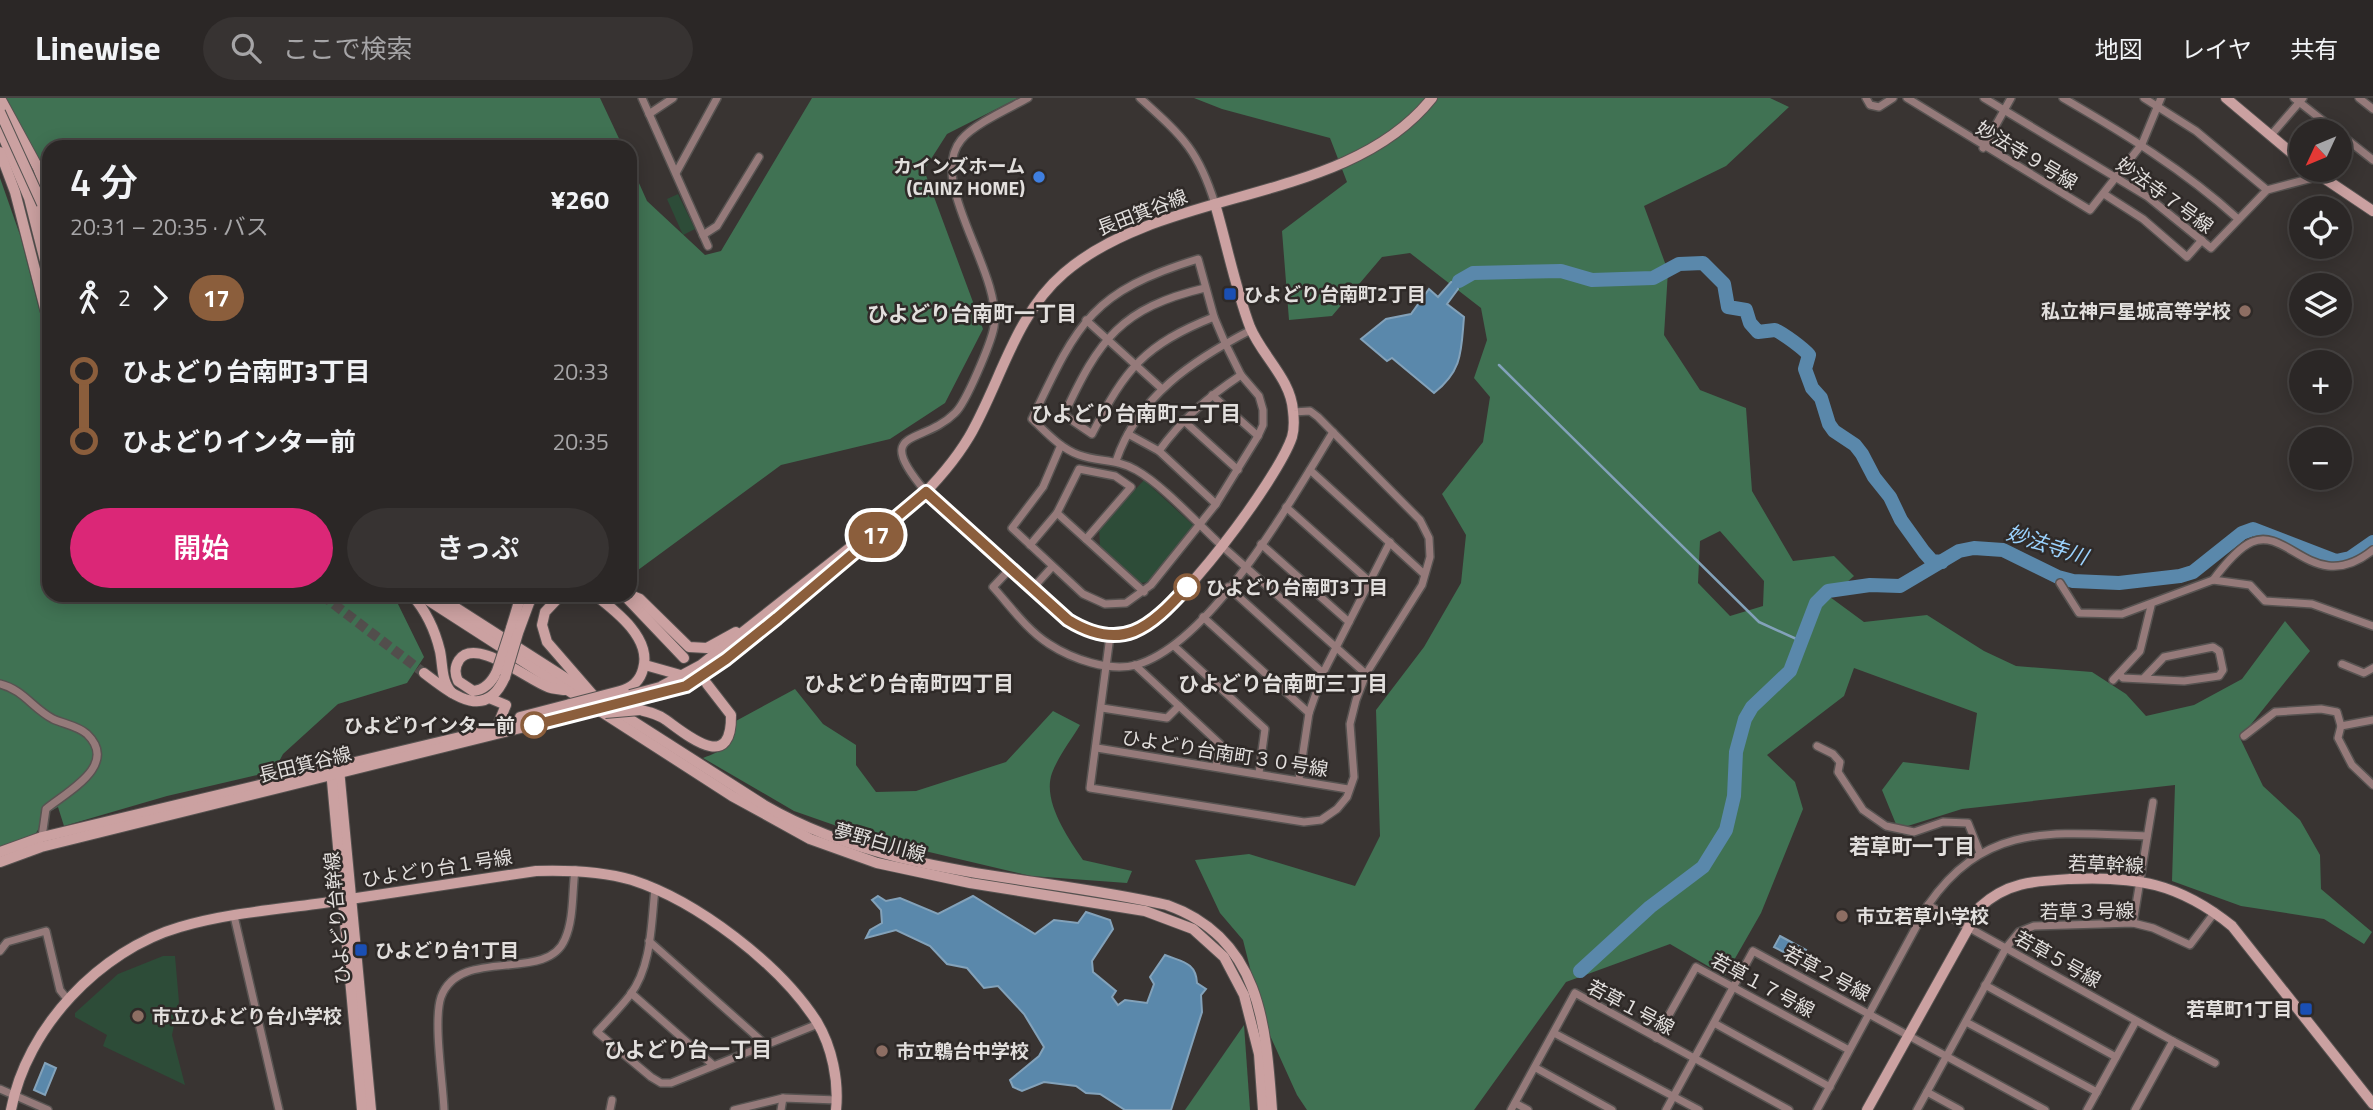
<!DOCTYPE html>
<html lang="ja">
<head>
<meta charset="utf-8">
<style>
	:root { --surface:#2b2726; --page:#373332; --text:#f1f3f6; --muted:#a6a5a7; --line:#474443; --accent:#db2777 }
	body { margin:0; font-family:"Titillium Web","Noto Sans JP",sans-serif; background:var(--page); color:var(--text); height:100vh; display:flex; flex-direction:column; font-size:26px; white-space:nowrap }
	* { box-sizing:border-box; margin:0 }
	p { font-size:23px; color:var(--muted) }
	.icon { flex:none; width:38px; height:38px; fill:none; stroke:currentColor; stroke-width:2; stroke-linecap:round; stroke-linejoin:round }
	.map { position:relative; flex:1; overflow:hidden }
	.details { position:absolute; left:42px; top:42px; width:595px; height:462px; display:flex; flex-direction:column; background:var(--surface); border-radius:21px; box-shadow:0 4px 18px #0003,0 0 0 2px var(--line) }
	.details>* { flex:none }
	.badge { padding:0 14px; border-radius:23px; font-size:24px; line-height:46px }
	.needle { width:46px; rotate:226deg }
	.buttons { position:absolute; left:2289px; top:21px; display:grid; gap:14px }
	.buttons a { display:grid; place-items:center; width:63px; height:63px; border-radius:50%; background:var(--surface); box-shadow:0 4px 18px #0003,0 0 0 2px var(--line); font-size:35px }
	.map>.badge { position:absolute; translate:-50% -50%; box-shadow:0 0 0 4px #fff }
	.legs { display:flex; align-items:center; gap:10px; height:77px; padding:0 28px; font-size:23px }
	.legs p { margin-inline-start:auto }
	.summary { display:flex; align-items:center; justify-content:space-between; height:119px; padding:0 28px }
	h1 { font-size:38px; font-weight:600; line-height:52px }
	.primary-button { display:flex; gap:14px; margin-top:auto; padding:14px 28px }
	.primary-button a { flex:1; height:80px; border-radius:42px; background:var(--accent); color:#fff; font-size:28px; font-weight:600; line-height:80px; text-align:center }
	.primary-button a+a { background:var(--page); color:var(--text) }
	ul { padding:0 28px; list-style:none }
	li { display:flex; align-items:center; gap:24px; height:70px; font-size:26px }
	li i { display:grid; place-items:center; width:10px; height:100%; margin:0 9px; background:currentColor }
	li i::after { content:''; width:18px; height:18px; margin:-9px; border:5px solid; border-radius:50%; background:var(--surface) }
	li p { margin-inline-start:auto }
	li:first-child i { background:linear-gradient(#0000 50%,currentColor 0) }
	li:last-child i { background:linear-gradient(currentColor 50%,#0000 0) }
	header { display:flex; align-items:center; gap:42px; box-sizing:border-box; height:98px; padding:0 35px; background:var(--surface); border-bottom:2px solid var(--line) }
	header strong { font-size:33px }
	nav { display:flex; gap:38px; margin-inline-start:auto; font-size:24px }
	.search { width:490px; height:63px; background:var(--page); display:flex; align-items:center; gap:18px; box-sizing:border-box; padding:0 24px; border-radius:38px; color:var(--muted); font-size:26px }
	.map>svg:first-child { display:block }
	.green { fill:#2d4c38 }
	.forest { fill:#407253; fill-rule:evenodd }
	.water { fill:#5a88ab; stroke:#83a2ba; stroke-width:2 }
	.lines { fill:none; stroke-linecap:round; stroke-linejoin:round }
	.stream { stroke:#83a2ba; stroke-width:2.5 }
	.river { stroke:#5a88ab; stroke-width:14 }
	.secondary-tunnel { stroke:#524e4c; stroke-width:10; stroke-dasharray:10 5; stroke-linecap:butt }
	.street-casing { stroke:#575351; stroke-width:10 }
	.secondary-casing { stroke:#575351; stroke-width:12 }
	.street { stroke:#957a7a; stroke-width:7 }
	.secondary { stroke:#cba1a1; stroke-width:10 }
	.secondary-bridge-casing { stroke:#575351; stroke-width:12; stroke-linecap:butt }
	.secondary-bridge { stroke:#cba1a1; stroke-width:10 }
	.line-1-casing { stroke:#fff; stroke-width:16 }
	.line-1 { stroke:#8b5e3c; stroke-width:10 }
	.shop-dot { fill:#3f7fe0; stroke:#2f2a28; stroke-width:2.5 }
	.transit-dot { fill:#1a4fb4; stroke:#2f2a28; stroke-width:2.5 }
	.education-dot { fill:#8d6e63; stroke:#2f2a28; stroke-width:2.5 }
	.stop-1-dot { fill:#fff; stroke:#8b5e3c; stroke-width:3.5 }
	.labels { text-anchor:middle; stroke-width:5; stroke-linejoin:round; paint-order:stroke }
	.street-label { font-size:19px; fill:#e2dfdd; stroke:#2f2a28 }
	.poi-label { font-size:19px; font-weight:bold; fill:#e2dfdd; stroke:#2f2a28; text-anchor:start }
	.stop-label { font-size:19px; font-weight:bold; fill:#e2dfdd; stroke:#2f2a28; text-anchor:start }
	.neighbourhood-label { font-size:21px; font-weight:bold; fill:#e2dfdd; stroke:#2f2a28 }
	.water-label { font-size:21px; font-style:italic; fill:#9bd2fd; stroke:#2f2a28 }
</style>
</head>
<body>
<header>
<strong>Linewise</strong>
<div class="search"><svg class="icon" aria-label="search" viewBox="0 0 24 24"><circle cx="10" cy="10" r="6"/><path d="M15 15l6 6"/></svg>ここで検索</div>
<nav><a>地図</a><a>レイヤ</a><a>共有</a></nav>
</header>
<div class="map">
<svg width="2373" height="1012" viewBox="0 0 2373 1012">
	<rect width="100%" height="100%" fill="#393432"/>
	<g class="green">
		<polygon points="678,96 695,131 683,137 667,101"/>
		<polygon points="1144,382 1193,427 1192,432 1149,484 1140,485 1100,448 1099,431"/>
		<polygon points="163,858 175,858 179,904 172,937 185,987 103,948 107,937 75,919 75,915 118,876"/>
	</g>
	<g class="forest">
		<polygon points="5,0 600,0 623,49 49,49 49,80"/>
		<polygon points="812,0 1018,0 947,36 924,72 983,231 945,305 890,341 781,367 634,475 630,471 630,65 647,103 705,157 721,153"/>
		<path d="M1194 0H1770L1789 9 1726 68 1644 108 1668 173 1664 237 1700 292 1746 310 1752 393 1793 463 1834 458 1854 478 1830 499 1864 524 1927 517 1984 553 2016 568 2092 574 2126 596 2146 618 2194 607 2242 581 2285 523 2310 553 2240 640 2263 688 2300 722 2320 757 2321 791 2372 834 2364 846 2324 821 2241 808 2172 783 2175 687 1962 711 1898 731 1882 692 1903 664 1969 672 1977 615 1854 570 1844 598 1767 657 1795 684 1803 711 1761 815 1725 878 1670 846 1566 884 1474 1012H1307L1297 997 1263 922 1243 842 1220 815 1195 762 1249 756 1355 788 1380 738 1376 612 1424 549 1461 485 1466 437 1442 396 1483 344 1490 299 1474 280 1487 242 1481 210 1410 155 1382 159 1332 218 1289 222 1282 133 1347 84 1330 40 1222 11ZM1720 433 1764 483 1763 508 1730 518 1698 485 1700 443Z"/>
		<polygon points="0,80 20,137 49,250 49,497 380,497 397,504 424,559 407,585 338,606 283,656 274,673 167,698 64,728 58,709 49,714 36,735 0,751"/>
		<path d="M795 591 823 626 856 647V667L876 694 916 693 1006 664 1053 613 1080 627C1071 642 1058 659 1052 675 1042 703 1068 740 1083 762L1132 773 1127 785 1031 778 874 741 794 713 703 660C724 652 732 648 734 624Z"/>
		<polygon points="1244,927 1250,1012 1185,1012"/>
	</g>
	<g class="water">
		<path d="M1457 182 1458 191 1447 206 1464 219C1461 253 1463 272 1434 295L1392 260 1387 263 1361 241 1386 221 1411 216 1429 191 1438 199 1451 184Z"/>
		<path d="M878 798 886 803 900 800 938 816 973 798 1035 836 1054 822 1078 825 1086 814 1110 822 1113 831 1092 863 1093 874 1116 893 1112 899 1118 907 1125 902 1147 905 1154 886 1150 879 1165 857C1182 864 1196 864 1197 885L1206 891 1201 897 1202 914 1171 1012H1125L1100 996 1086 995 1076 988 1044 984 1022 993 1013 989 1010 982 1039 958 1044 949 1024 916 998 888 984 890 967 870 947 866 930 848 896 832 866 840 870 832 882 825 881 812 872 802Z"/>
		<polygon points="1780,838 1806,852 1800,863 1774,849"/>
		<polygon points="45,965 56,970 45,997 34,992"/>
	</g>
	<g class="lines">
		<polyline class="stream" points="1499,267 1759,524 1803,544"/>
		<g class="river">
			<path d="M1459 183 1473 175 1561 173 1592 182 1653 180 1679 166 1703 165 1724 186 1728 209 1746 212 1750 225 1758 234 1775 232C1783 235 1804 251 1809 257L1805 271 1812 290 1821 300 1829 326 1834 333 1855 347 1862 356 1874 379 1890 399 1901 422 1924 454 1932 463 1942 464"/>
			<polyline points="1580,873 1650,809 1703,769 1726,732 1734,698 1736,654 1745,621 1752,609 1790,573 1816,505 1828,493 1870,487 1900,488 1959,453 1974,450 2003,452 2058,479 2073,483 2119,485 2180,478 2193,474 2242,435 2253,431 2336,463 2350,460 2373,444"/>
		</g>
		<polyline class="secondary-tunnel" points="322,497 424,575"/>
		<defs>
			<g id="street">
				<polyline points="642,0 708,148"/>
				<path d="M1140 0C1182 38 1198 51 1215 106"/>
				<polyline points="1866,0 1870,7 1879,9 1893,0"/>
				<polyline points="1907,0 2090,112 2142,46 2161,0"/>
				<polyline points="1984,0 2148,99 2211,150 2267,92 2320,78"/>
				<path d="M2063 0C2125 36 2184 72 2237 120"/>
				<polyline points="2144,0 2196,33 2267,92"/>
				<polyline points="2294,0 2336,33"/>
				<polyline points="2359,0 2373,11"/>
				<polyline points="649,16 673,0"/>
				<polyline points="2272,36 2303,0"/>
				<polyline points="2340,36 2373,62"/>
				<polyline points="1983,50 2011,0"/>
				<polyline points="676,75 717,0"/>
				<polyline points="2104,96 2143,121 2187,159 2202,142"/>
				<polyline points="703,137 717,128 759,59"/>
				<path d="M1205 190C1121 210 1099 241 1064 317L1092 336C1125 271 1145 246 1214 219"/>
				<polyline points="1086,222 1161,290"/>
				<polyline points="1212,297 1258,338"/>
				<polyline points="1183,322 1238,372"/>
				<polyline points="1128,336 1159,353 1216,406"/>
				<path d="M1061 347 1043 389 1012 430 1083 496 1105 506 1126 505 1151 487 1216 406 1258 338 1263 327V312L1259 298 1241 277 1225 245 1214 219 1198 161C1091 194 1078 224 1032 321 1046 334 1060 350 1079 357 1098 364 1118 361 1136 372 1163 387 1198 426 1222 448L1366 576"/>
				<path d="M1159 353C1182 321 1208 299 1241 277"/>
				<path d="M1116 363C1138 298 1193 262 1251 232"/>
				<polyline points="1310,372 1424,476"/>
				<path d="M926 394C871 329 922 348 955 315 966 305 991 245 994 229 1003 174 926 85 961 42 974 26 1010 10 1028 0"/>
				<polyline points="1286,409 1369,483"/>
				<polyline points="1057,415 1144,494"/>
				<polyline points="1261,446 1349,524"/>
				<polyline points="1030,447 1057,415 1079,371 1115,378 1131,389 1086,441"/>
				<path d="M1010 471 993 489C1011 509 1027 532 1049 546 1072 561 1109 574 1136 567 1212 545 1292 400 1333 334"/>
				<path d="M2213 482C2222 470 2238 450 2252 444 2288 428 2315 499 2373 452"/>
				<polyline points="2060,485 2079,515 2122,516 2213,482 2250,487 2265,503 2312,506 2373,528"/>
				<polyline points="1228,489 1323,575"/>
				<polyline points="1032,491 1052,469"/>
				<polyline points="1203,519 1309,615"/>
				<polyline points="1110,538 1090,690 1304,724 1321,722 1337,711 1347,699 1354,679 1350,626 1356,602 1366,576 1422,487 1430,459 1429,440 1420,422 1318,319 1310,313 1293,314"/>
				<polyline points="1174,548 1265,631 1259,675"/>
				<polyline points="2342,566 2364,575 2373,570"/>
				<polyline points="1135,567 1220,646 1216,669"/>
				<polyline points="2120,577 2123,580 2184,583 2219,578 2223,572 2219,553 2213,549 2164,559 2144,580"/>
				<polyline points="2113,582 2140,553 2151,508"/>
				<path d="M0 586C24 592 32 610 53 621 64 626 78 628 87 636 119 667 68 693 46 711L42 739"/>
				<polyline points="1102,610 1167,620 1179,608"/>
				<polyline points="2373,622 2341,628 2338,640 2352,667 2373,687"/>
				<polyline points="2244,638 2275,614 2321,611 2337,614 2341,628"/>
				<polyline points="1817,648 1833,656 1840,664 1838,674 1863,712 1886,728 1914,734 1943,724 1968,725 1980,755"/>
				<polyline points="1097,650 1348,691"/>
				<polyline points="1299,681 1309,615 1323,575 1390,444"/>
				<path d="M655 791C651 826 652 868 630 897 620 910 608 922 597 934L651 979 661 985H671L818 926"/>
				<polyline points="1928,807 2173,943"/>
				<polyline points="234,818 279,1012"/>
				<polyline points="2133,825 2153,704"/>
				<polyline points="649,843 765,946"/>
				<polyline points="0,853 7,844 46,833 60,892 68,902"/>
				<polyline points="1985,887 2116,959"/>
				<polyline points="631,895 713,967"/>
				<polyline points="1966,924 2097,994"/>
				<polyline points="1714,925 1830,989"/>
				<polyline points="1554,935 1699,1012"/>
				<polyline points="1656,940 1696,869 1849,952"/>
				<polyline points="1536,970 1612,1012"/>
				<polyline points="0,991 48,1012"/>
				<polyline points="1927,994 1960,1012"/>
				<polyline points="1515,1005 1528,1012"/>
				<path d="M444 1012C443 984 433 923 441 899 460 847 547 886 565 841 574 821 572 794 575 772"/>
				<polyline points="610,1012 612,1002"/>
				<polyline points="734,1012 783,1000 837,1002"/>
				<polyline points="781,1012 783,1000"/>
				<polyline points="1511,1012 1575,895 1789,1012"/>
				<polyline points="1666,1012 1753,853 2045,1012"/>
				<path d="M1817 1012 1928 807C1986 723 2055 735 2147 738"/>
				<polyline points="1917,1012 2006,850 2019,834 2034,828 2133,825 2153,830 2190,847 2215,814"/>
				<polyline points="2087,1012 2136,923"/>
				<polyline points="2135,1012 2173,943 2215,965"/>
			</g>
			<g id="secondary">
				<polyline points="0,0 38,70 49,101"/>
				<polyline points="2226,0 2301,63"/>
				<polyline points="0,31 29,100 49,179"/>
				<polyline points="0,54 15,94 49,226"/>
				<polyline points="2312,72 2373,113"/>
				<polyline points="37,106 49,142"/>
				<path d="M926 394 1067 522C1087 534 1109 542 1133 535 1173 522 1278 381 1292 339 1294 332 1294 321 1293 313 1291 281 1262 258 1250 229 1235 189 1227 147 1215 106"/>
				<path d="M412 497C426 513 435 532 440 553 443 567 441 584 452 595"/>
				<polyline points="420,497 732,698 810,741 877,765 970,785 1145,813 1193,831 1224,859 1244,897 1259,956 1263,1012"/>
				<path d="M436 497 764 707C888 779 1031 776 1167 807 1260 840 1266 926 1272 1012"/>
				<polyline points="561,497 545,514 542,527 547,544 593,597"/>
				<path d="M595 497C617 514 652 541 643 571 640 583 632 590 620 593"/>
				<polyline points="624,497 684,560"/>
				<polyline points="630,497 640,501 689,549 707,550 736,534"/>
				<polyline points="511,530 521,497"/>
				<polyline points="518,535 532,497"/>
				<polyline points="645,567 684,578"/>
				<path d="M497 573C492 584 485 592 473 593L458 583C455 576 454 570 459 562 475 538 528 582 548 589 553 591 559 591 564 592"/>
				<path d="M424 575C451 595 485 625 505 579"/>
				<polyline points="660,589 701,567 885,422"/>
				<path d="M664 596C723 574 770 526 818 486 871 442 933 399 969 339 1001 284 1014 218 1064 175 1165 88 1347 107 1432 0"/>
				<polyline points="489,600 506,607 499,624"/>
				<path d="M640 612C649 614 658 616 666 622 687 637 732 676 731 617L707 586"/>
				<polyline points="520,619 570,606"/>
				<polyline points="339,671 371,1012"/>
				<polyline points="331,672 362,1012"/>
				<polyline points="0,754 42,739 531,622"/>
				<polyline points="0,764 41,749 573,617"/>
				<path d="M11 1012C26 930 100 852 180 829 231 814 285 811 337 803 403 793 470 783 536 773 568 772 601 773 632 782 697 803 780 866 817 924 832 949 839 983 836 1012"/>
				<path d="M1867 1012 1980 809C2007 784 2034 783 2070 781 2136 778 2179 785 2232 828L2373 1006"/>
			</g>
		</defs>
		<use href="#street" class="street-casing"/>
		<use href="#secondary" class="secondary-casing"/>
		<use href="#street" class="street"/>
		<use href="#secondary" class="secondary"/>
		<defs>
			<g id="secondary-bridge">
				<polyline points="0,14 42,106"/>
				<polyline points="497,573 511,530"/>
				<polyline points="505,579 518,535"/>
				<polyline points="630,597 660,589"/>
				<polyline points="570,606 620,593"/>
				<polyline points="605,615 640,612"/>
				<polyline points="573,617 664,596"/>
			</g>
		</defs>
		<use href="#secondary-bridge" class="secondary-bridge-casing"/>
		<use href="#secondary-bridge" class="secondary-bridge"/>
	</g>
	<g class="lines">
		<defs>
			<path id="line-1" d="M534 627 686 588 726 561 777 520 926 394 1068 522C1122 555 1150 530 1187 489"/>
		</defs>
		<use href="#line-1" class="line-1-casing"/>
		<use href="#line-1" class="line-1"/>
	</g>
	<circle class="shop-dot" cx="1039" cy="79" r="7"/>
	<g class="transit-dot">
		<rect x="1223" y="189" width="14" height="14" rx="3.5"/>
		<rect x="354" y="845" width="14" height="14" rx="3.5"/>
		<rect x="2299" y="904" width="14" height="14" rx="3.5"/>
	</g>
	<g class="education-dot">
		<circle cx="2245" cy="213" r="7"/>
		<circle cx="1842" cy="818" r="7"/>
		<circle cx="138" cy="918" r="7"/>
		<circle cx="882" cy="953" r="7"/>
	</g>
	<g class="stop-1-dot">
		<circle cx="1187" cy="489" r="12"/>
		<circle cx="534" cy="627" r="12"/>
	</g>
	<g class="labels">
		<g class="street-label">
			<text transform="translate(2027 57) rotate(31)" y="7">妙法寺９号線</text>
			<text transform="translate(2165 97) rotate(36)" y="7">妙法寺７号線</text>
			<text transform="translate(1142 114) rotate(-21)" y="7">長田箕谷線</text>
			<text transform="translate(1225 655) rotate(9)" y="7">ひよどり台南町３０号線</text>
			<text transform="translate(305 666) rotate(-14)" y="7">長田箕谷線</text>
			<text transform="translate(880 744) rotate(16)" y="7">夢野白川線</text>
			<text transform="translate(2106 766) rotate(2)" y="7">若草幹線</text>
			<text transform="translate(437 770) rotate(-9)" y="7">ひよどり台１号線</text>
			<text transform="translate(2087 813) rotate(-1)" y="7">若草３号線</text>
			<text transform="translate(337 820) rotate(-95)" y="7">ひよどり台幹線</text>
			<text transform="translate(2058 861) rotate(29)" y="7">若草５号線</text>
			<text transform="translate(1827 875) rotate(28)" y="7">若草２号線</text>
			<text transform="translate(1763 887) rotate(28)" y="7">若草１７号線</text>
			<text transform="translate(1631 909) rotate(28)" y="7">若草１号線</text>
		</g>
		<g class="poi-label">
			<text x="1025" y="75" text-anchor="end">カインズホーム<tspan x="1025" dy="22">(CAINZ HOME)</tspan></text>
			<text x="1244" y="203">ひよどり台南町2丁目</text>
			<text x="2231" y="220" text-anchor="end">私立神戸星城高等学校</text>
			<text x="1856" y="825">市立若草小学校</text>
			<text x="375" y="859">ひよどり台1丁目</text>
			<text x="2292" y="918" text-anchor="end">若草町1丁目</text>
			<text x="152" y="925">市立ひよどり台小学校</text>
			<text x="896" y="960">市立鵯台中学校</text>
		</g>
		<g class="stop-label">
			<text x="1206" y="496">ひよどり台南町3丁目</text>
			<text x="515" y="634" text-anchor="end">ひよどりインター前</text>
		</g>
		<g class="neighbourhood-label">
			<text x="972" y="223">ひよどり台南町一丁目</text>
			<text x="1136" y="323">ひよどり台南町二丁目</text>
			<text x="909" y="593">ひよどり台南町四丁目</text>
			<text x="1283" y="593">ひよどり台南町三丁目</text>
			<text x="1912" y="756">若草町一丁目</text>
			<text x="688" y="959">ひよどり台一丁目</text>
		</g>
		<g class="water-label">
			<text transform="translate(2047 447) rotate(18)" y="7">妙法寺川</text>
		</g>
	</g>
</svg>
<div class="buttons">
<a><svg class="needle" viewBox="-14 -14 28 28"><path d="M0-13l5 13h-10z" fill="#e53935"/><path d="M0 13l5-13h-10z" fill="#a6a5a7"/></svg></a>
<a><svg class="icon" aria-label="locate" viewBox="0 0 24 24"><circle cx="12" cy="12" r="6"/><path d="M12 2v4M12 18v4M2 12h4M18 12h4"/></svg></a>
<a><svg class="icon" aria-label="layers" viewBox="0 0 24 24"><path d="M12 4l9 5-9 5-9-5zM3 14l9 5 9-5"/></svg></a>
<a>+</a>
<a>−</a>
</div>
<b class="badge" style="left:876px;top:437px;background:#8b5e3c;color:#fff">17</b>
<section class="details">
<div class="summary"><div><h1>4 分</h1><p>20:31 – 20:35 · バス</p></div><b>¥260</b></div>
<div class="legs"><svg class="icon" aria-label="walk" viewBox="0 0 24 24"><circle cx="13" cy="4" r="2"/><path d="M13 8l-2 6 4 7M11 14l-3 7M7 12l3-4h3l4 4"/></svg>2<svg class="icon" aria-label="forward" viewBox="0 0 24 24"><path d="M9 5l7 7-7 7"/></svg><b class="badge" style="background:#8b5e3c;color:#fff">17</b></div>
<ul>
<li><i style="color:#8b5e3c"></i><b>ひよどり台南町3丁目</b><p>20:33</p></li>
<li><i style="color:#8b5e3c"></i><b>ひよどりインター前</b><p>20:35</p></li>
</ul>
<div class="primary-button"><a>開始</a><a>きっぷ</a></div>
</section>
</div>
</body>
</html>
